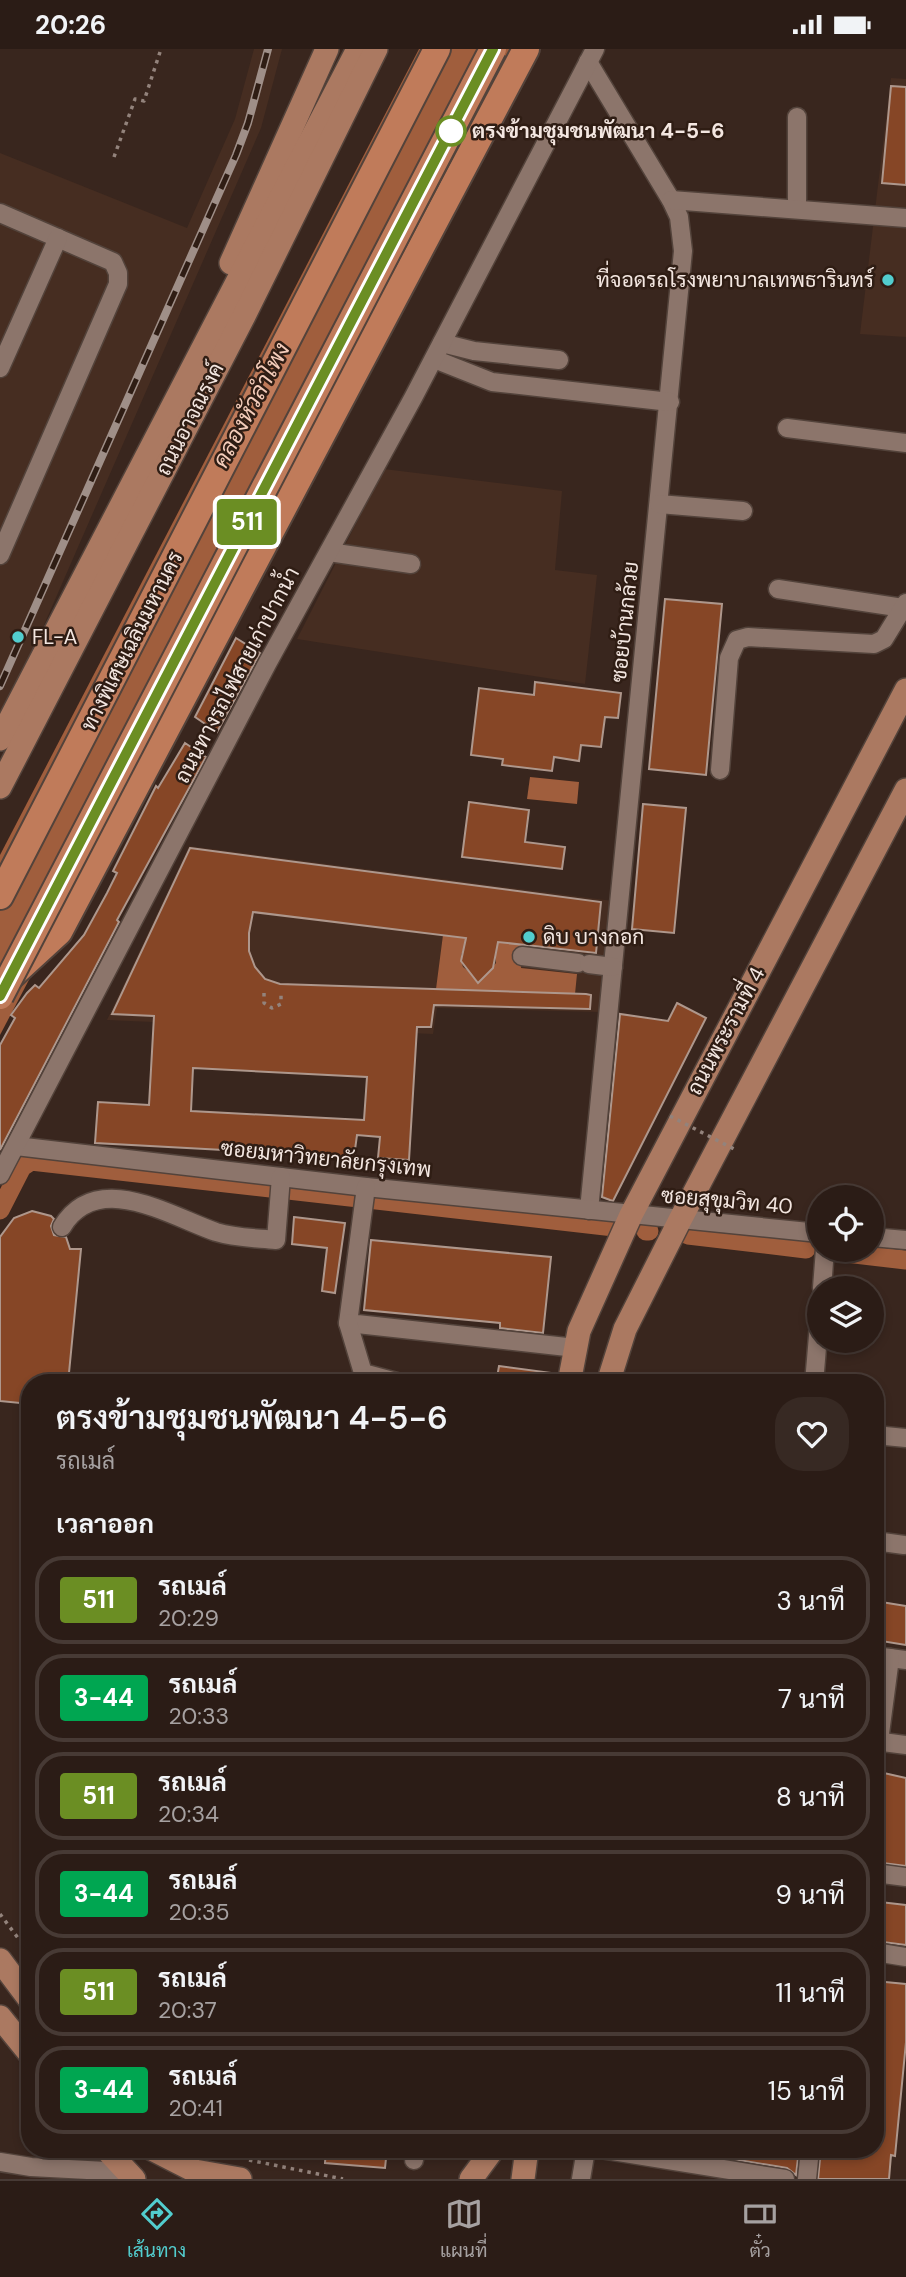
<!DOCTYPE html>
<html lang="th">
<head>
<meta charset="utf-8">
<style>
	:root { --surface:#2b1c16; --page:#372923; --text:#f1f3f6; --muted:#a6a1a1; --line:#473a35; --accent:#52cdce }
	body { margin:0; font-family:"DM Sans",Sarabun,sans-serif; background:var(--page); color:var(--text); height:100vh; display:flex; flex-direction:column; font-size:26px; white-space:nowrap }
	* { box-sizing:border-box; margin:0 }
	p { font-size:23px; color:var(--muted) }
	.icon { flex:none; width:38px; height:38px; fill:none; stroke:currentColor; stroke-width:2; stroke-linecap:round; stroke-linejoin:round }
	.map { position:relative; flex:1; overflow:hidden }
	.details { position:absolute; left:21px; top:1325px; width:863px; height:784px; display:flex; flex-direction:column; background:var(--surface); border-radius:28px; box-shadow:0 4px 10px #0003,0 0 0 2px var(--line) }
	.details>* { flex:none }
	.badge { padding:0 14px; border-radius:5px; font-size:24px; line-height:46px }
	.buttons { position:absolute; left:807px; top:1136px; display:grid; gap:14px }
	.buttons a { display:grid; place-items:center; width:77px; height:77px; border-radius:50%; background:var(--surface); box-shadow:0 4px 10px #0003,0 0 0 2px var(--line); font-size:35px }
	.map>.badge { position:absolute; translate:-50% -50%; box-shadow:0 0 0 4px #fff }
	h2 { padding:0 35px; font-size:26px; line-height:63px }
	.round { display:grid; place-items:center; flex:none; width:74px; height:74px; border-radius:28px; background:var(--page) }
	.overview { display:flex; align-items:center; justify-content:space-between; height:119px; padding:0 35px }
	h1 { font-size:33px; font-weight:600; line-height:52px }
	ul { padding:0; list-style:none }
	li { display:flex; align-items:center; gap:21px; height:88px; margin:0 14px 10px; padding:0 21px; border:4px solid var(--line); border-radius:28px }
	li div { flex:1 }
	li b { display:block; font-size:26px }
	li em { font-style:normal }
	li .badge { min-width:77px; font-weight:700; text-align:center }
	.status { display:flex; justify-content:space-between; align-items:center; height:49px; padding:0 35px; background:var(--surface); direction:ltr }
	.status svg { height:19px; fill:currentColor }
	.dock { display:flex; justify-content:space-around; align-items:center; height:98px; border-top:2px solid var(--line); background:var(--surface); font-size:19px; color:var(--muted) }
	.dock a { display:grid; justify-items:center; gap:4px }
	.dock .active { color:var(--accent) }
	.map>svg:first-child { display:block }
	.built { fill:#462d21 }
	.water { fill:#a05e3d }
	.lines { fill:none; stroke-linecap:round; stroke-linejoin:round }
	.canal { stroke:#a05e3d; stroke-width:19 }
	.building { fill:#864626; stroke:#ae978c; stroke-width:2; fill-rule:evenodd }
	.minor-casing { stroke:#53433b; stroke-width:21 }
	.major-casing { stroke:#53433b; stroke-width:26 }
	.highway-casing { stroke:#53433b; stroke-width:30 }
	.path { stroke:#93837c; stroke-width:3.5; stroke-dasharray:3.5 5; stroke-linecap:butt }
	.minor { stroke:#8c756b; stroke-width:18 }
	.major { stroke:#ab7961; stroke-width:23 }
	.highway { stroke:#c07b5a; stroke-width:26 }
	.rail-casing { stroke:#9f8f88; stroke-width:8 }
	.rail { stroke:#2f1d14; stroke-width:5; stroke-dasharray:16; stroke-linecap:butt }
	.highway-bridge-casing { stroke:#53433b; stroke-width:30; stroke-linecap:butt }
	.path-bridge { stroke:#93837c; stroke-width:3.5; stroke-dasharray:3.5 5; stroke-linecap:butt }
	.highway-bridge { stroke:#c07b5a; stroke-width:26 }
	.line-casing { stroke:#fff; stroke-width:16 }
	.line { stroke:#6b8e23; stroke-width:10 }
	.stop-dot { fill:#fff; stroke:#6b8e23; stroke-width:3.5 }
	.poi-dot { fill:#52cdce; stroke:#2f1d14; stroke-width:2.5 }
	.labels { text-anchor:middle; stroke-width:5; stroke-linejoin:round; paint-order:stroke }
	.stop-label { font-size:21px; font-weight:bold; fill:#f3e6e0; stroke:#2f1d14; text-anchor:start }
	.poi-label { font-size:21px; fill:#f3e6e0; stroke:#2f1d14; text-anchor:start }
	.street-label { font-size:21px; fill:#f3e6e0; stroke:#2f1d14 }
	.water-label { font-size:23px; font-style:italic; fill:#f3ccba; stroke:#2f1d14 }
</style>
</head>
<body>
<div class="status"><b>20:26</b><svg viewBox="0 0 49 12"><path d="M0 12V9h3v3zM5 12V6h3v6zM10 12V3h3v9zM15 12V0h3v12zM26 1h20v11H26zM47 4h2v5h-2z"/></svg></div>
<div class="map">
<svg width="906" height="2130" viewBox="0 0 906 2130">
	<rect width="100%" height="100%" fill="#39261e"/>
	<g class="built">
		<polygon points="254,0 282,0 261,79 30,608 0,669 0,104 187,179 235,70"/>
		<polygon points="891,29 906,30 906,288 860,285"/>
		<polygon points="384,420 562,442 555,521 597,526 585,635 297,590"/>
		<polygon points="189,797 613,852 601,963 437,959 433,985 107,971"/>
	</g>
	<g class="water">
		<polygon points="419,0 518,0 0,986 0,806"/>
		<polygon points="530,728 579,733 577,755 527,750"/>
		<path d="M443 886 477 890C464 896 458 903 463 918L472 925 489 923 496 914 495 902 483 891 523 896 521 919 577 925 575 945 436 940Z"/>
	</g>
	<g class="lines">
		<g class="canal">
			<polyline points="0,1161 22,1118 31,1112 614,1178"/>
			<polyline points="646,1182 649,1182"/>
			<polyline points="688,1186 806,1200"/>
			<polyline points="829,1202 906,1211"/>
		</g>
	</g>
	<g class="building">
		<polygon points="891,37 906,38 906,136 882,134"/>
		<polygon points="665,550 722,555 706,726 649,720"/>
		<polygon points="236,589 260,604 217,683 195,668"/>
		<polygon points="535,633 621,644 618,669 605,668 601,698 581,696 579,712 554,708 552,722 502,716 503,710 471,706 479,639 534,646"/>
		<polygon points="185,694 206,708 117,871 119,873 0,1101 0,996 15,969 11,966 27,944 35,936 39,939 84,886 107,844 117,824 113,822 156,737 158,739"/>
		<polygon points="469,753 529,761 525,793 565,798 562,820 462,808"/>
		<polygon points="643,755 686,759 674,884 632,880"/>
		<path d="M190 799 601 853 596 904 498 893 493 919 478 934 461 912 466 889 253 863 249 884V902L255 918 265 930 280 935 586 945 591 946 590 960 434 956 431 978H417L409 1111 378 1109 380 1088 357 1086 354 1108 95 1094 98 1053 149 1056 154 967 112 965ZM193 1019 367 1028 364 1071 191 1062Z"/>
		<polygon points="677,954 706,969 613,1152 610,1151 602,1148 620,965 668,972"/>
		<polygon points="32,1162 51,1167 54,1170 51,1177 54,1186 66,1188 70,1200 81,1200 68,1334 30,1334 30,1355 0,1352 0,1188 14,1169"/>
		<polygon points="294,1168 345,1174 335,1244 322,1242 327,1199 292,1195"/>
		<polygon points="371,1191 551,1208 543,1284 500,1279 500,1274 364,1261"/>
		<polygon points="499,1317 552,1324 551,1334 496,1334"/>
		<polygon points="875,1552 906,1557 906,1596 875,1591"/>
		<polygon points="875,1722 906,1729 906,1817 875,1813"/>
		<polygon points="880,1853 906,1856 906,1896 875,1892"/>
		<polygon points="875,1932 906,1935 906,1993 895,2107 891,2106 889,2130 818,2130 821,2100 875,2100"/>
		<polygon points="326,2100 387,2100 385,2119 325,2114"/>
		<polygon points="698,2100 799,2100 796,2126 787,2119 697,2104"/>
	</g>
	<g class="lines">
		<defs>
			<g id="minor">
				<polyline points="588,13 671,151 679,168 683,202 589,1161"/>
				<polyline points="797,68 797,160"/>
				<polyline points="671,151 906,169"/>
				<polyline points="0,164 113,213 118,224 118,235 0,506"/>
				<polyline points="442,294 474,302 559,311"/>
				<polyline points="434,310 492,333 670,353"/>
				<polyline points="0,319 58,189"/>
				<polyline points="787,379 906,394"/>
				<polyline points="659,455 743,462"/>
				<polyline points="329,503 411,515"/>
				<polyline points="778,540 903,559"/>
				<polyline points="720,721 729,609 737,591 748,588 874,595 884,590 906,554"/>
				<polyline points="522,907 578,914"/>
				<polyline points="589,915 613,918"/>
				<polyline points="16,1097 366,1138 819,1184"/>
				<polyline points="0,1126 267,615 413,349 595,0"/>
				<polyline points="366,1138 348,1274 576,1299"/>
				<path d="M62 1178C97 1120 170 1167 216 1183 235 1189 256 1189 276 1191L281 1128"/>
				<polyline points="872,1188 906,1191"/>
				<polyline points="822,1239 825,1200"/>
				<polyline points="348,1274 363,1324 400,1334"/>
				<polyline points="814,1334 819,1275"/>
				<polyline points="875,1386 906,1389"/>
				<polyline points="875,1492 904,1496"/>
				<polyline points="875,1607 906,1611"/>
				<polyline points="875,1692 906,1696"/>
				<polyline points="879,1692 890,1609"/>
				<polyline points="875,1824 906,1828"/>
				<polyline points="875,1903 906,1908"/>
				<polyline points="600,2100 785,2130"/>
				<polyline points="414,2111 415,2100"/>
				<polyline points="0,2113 31,2118 125,2123"/>
				<polyline points="581,2130 586,2100"/>
				<polyline points="807,2130 810,2100"/>
			</g>
			<g id="major">
				<polyline points="231,214 327,0"/>
				<polyline points="0,690 358,0"/>
				<polyline points="0,738 244,267 376,0"/>
				<polyline points="569,1334 579,1282 631,1166 906,641"/>
				<polyline points="608,1334 625,1280 680,1171 906,741"/>
				<polyline points="0,1911 30,1951"/>
				<polyline points="0,1968 30,2005"/>
				<polyline points="106,2100 134,2130"/>
				<polyline points="152,2100 195,2122 240,2130"/>
				<polyline points="471,2130 491,2103"/>
				<polyline points="523,2130 527,2100"/>
			</g>
			<g id="highway">
				<polyline points="0,847 437,0"/>
				<polyline points="10,928 59,883 526,0"/>
			</g>
		</defs>
		<use href="#minor" class="minor-casing"/>
		<use href="#major" class="major-casing"/>
		<use href="#highway" class="highway-casing"/>
		<g class="path">
			<polyline points="114,108 135,50 144,52 161,0"/>
			<polyline points="264,944 264,954 272,959 281,955 281,944"/>
			<polyline points="0,1865 30,1905"/>
			<polyline points="249,2111 343,2130"/>
		</g>
		<use href="#minor" class="minor"/>
		<use href="#major" class="major"/>
		<use href="#highway" class="highway"/>
		<defs>
			<polyline id="rail" points="0,637 236,106 248,74 268,0"/>
		</defs>
		<use href="#rail" class="rail-casing"/>
		<use href="#rail" class="rail"/>
		<defs>
			<polyline id="highway-bridge" points="0,947 493,0"/>
		</defs>
		<use href="#highway-bridge" class="highway-bridge-casing"/>
		<polyline class="path-bridge" points="670,1067 734,1100"/>
		<use href="#highway-bridge" class="highway-bridge"/>
	</g>
	<g class="lines">
		<defs>
			<polyline id="line" points="0,947 493,0"/>
		</defs>
		<use href="#line" class="line-casing"/>
		<use href="#line" class="line"/>
	</g>
	<circle class="stop-dot" cx="451" cy="82" r="14"/>
	<g class="poi-dot">
		<circle cx="888" cy="231" r="7"/>
		<circle cx="18" cy="588" r="7"/>
		<circle cx="529" cy="888" r="7"/>
	</g>
	<g class="labels">
		<g class="stop-label">
			<text x="472" y="89">ตรงข้ามชุมชนพัฒนา 4-5-6</text>
		</g>
		<g class="poi-label">
			<text x="874" y="238" text-anchor="end">ที่จอดรถโรงพยาบาลเทพธารินทร์</text>
			<text x="32" y="595">FL-A</text>
			<text x="543" y="895">ดิบ บางกอก</text>
		</g>
		<g class="street-label">
			<text transform="translate(190 370) rotate(-63)" y="7">ถนนอาจณรงค์</text>
			<text transform="translate(625 573) rotate(-84)" y="7">ซอยบ้านกล้วย</text>
			<text transform="translate(132 592) rotate(-63)" y="7">ทางพิเศษเฉลิมมหานคร</text>
			<text transform="translate(237 626) rotate(-62)" y="7">ถนนทางรถไฟสายเก่าปากน้ำ</text>
			<text transform="translate(726 982) rotate(-62)" y="7">ถนนพระรามที่ 4</text>
			<text transform="translate(326 1110) rotate(6)" y="7">ซอยมหาวิทยาลัยกรุงเทพ</text>
			<text transform="translate(727 1152) rotate(5)" y="7">ซอยสุขุมวิท 40</text>
		</g>
		<g class="water-label">
			<text transform="translate(251 356) rotate(-62)" y="8">คลองหัวลำโพง</text>
		</g>
	</g>
</svg>
<div class="buttons">
<a><svg class="icon" aria-label="locate" viewBox="0 0 24 24"><circle cx="12" cy="12" r="6"/><path d="M12 2v4M12 18v4M2 12h4M18 12h4"/></svg></a>
<a><svg class="icon" aria-label="layers" viewBox="0 0 24 24"><path d="M12 4l9 5-9 5-9-5zM3 14l9 5 9-5"/></svg></a>
</div>
<b class="badge" style="left:247px;top:473px;background:#6b8e23;color:#fff">511</b>
<section class="details">
<div class="overview"><div><h1>ตรงข้ามชุมชนพัฒนา 4-5-6</h1><p>รถเมล์</p></div><a class="round"><svg class="icon" aria-label="heart" viewBox="0 0 24 24"><path d="M12 20l-8-8c-3-5 5-10 8-4 3-6 11-1 8 4z"/></svg></a></div>
<h2>เวลาออก</h2>
<ul>
<li><span class="badge" style="background:#6b8e23;color:#fff">511</span><div><b>รถเมล์</b><p>20:29</p></div><em>3 นาที</em></li>
<li><span class="badge" style="background:#00a651;color:#fff">3-44</span><div><b>รถเมล์</b><p>20:33</p></div><em>7 นาที</em></li>
<li><span class="badge" style="background:#6b8e23;color:#fff">511</span><div><b>รถเมล์</b><p>20:34</p></div><em>8 นาที</em></li>
<li><span class="badge" style="background:#00a651;color:#fff">3-44</span><div><b>รถเมล์</b><p>20:35</p></div><em>9 นาที</em></li>
<li><span class="badge" style="background:#6b8e23;color:#fff">511</span><div><b>รถเมล์</b><p>20:37</p></div><em>11 นาที</em></li>
<li><span class="badge" style="background:#00a651;color:#fff">3-44</span><div><b>รถเมล์</b><p>20:41</p></div><em>15 นาที</em></li>
</ul>
</section>
</div>
<nav class="dock">
<a class="active"><svg class="icon" aria-label="directions" viewBox="0 0 24 24"><path d="M12 3l9 9-9 9-9-9zM9 14v-3h6M13 9l2 2-2 2"/></svg>เส้นทาง</a>
<a><svg class="icon" aria-label="map" viewBox="0 0 24 24"><path d="M3 6l6-2 6 2 6-2v14l-6 2-6-2-6 2zM9 4v14M15 6v14"/></svg>แผนที่</a>
<a><svg class="icon" aria-label="tickets" viewBox="0 0 24 24"><path d="M3 7h18v10H3zM15 7v10"/></svg>ตั๋ว</a>
</nav>
</body>
</html>
